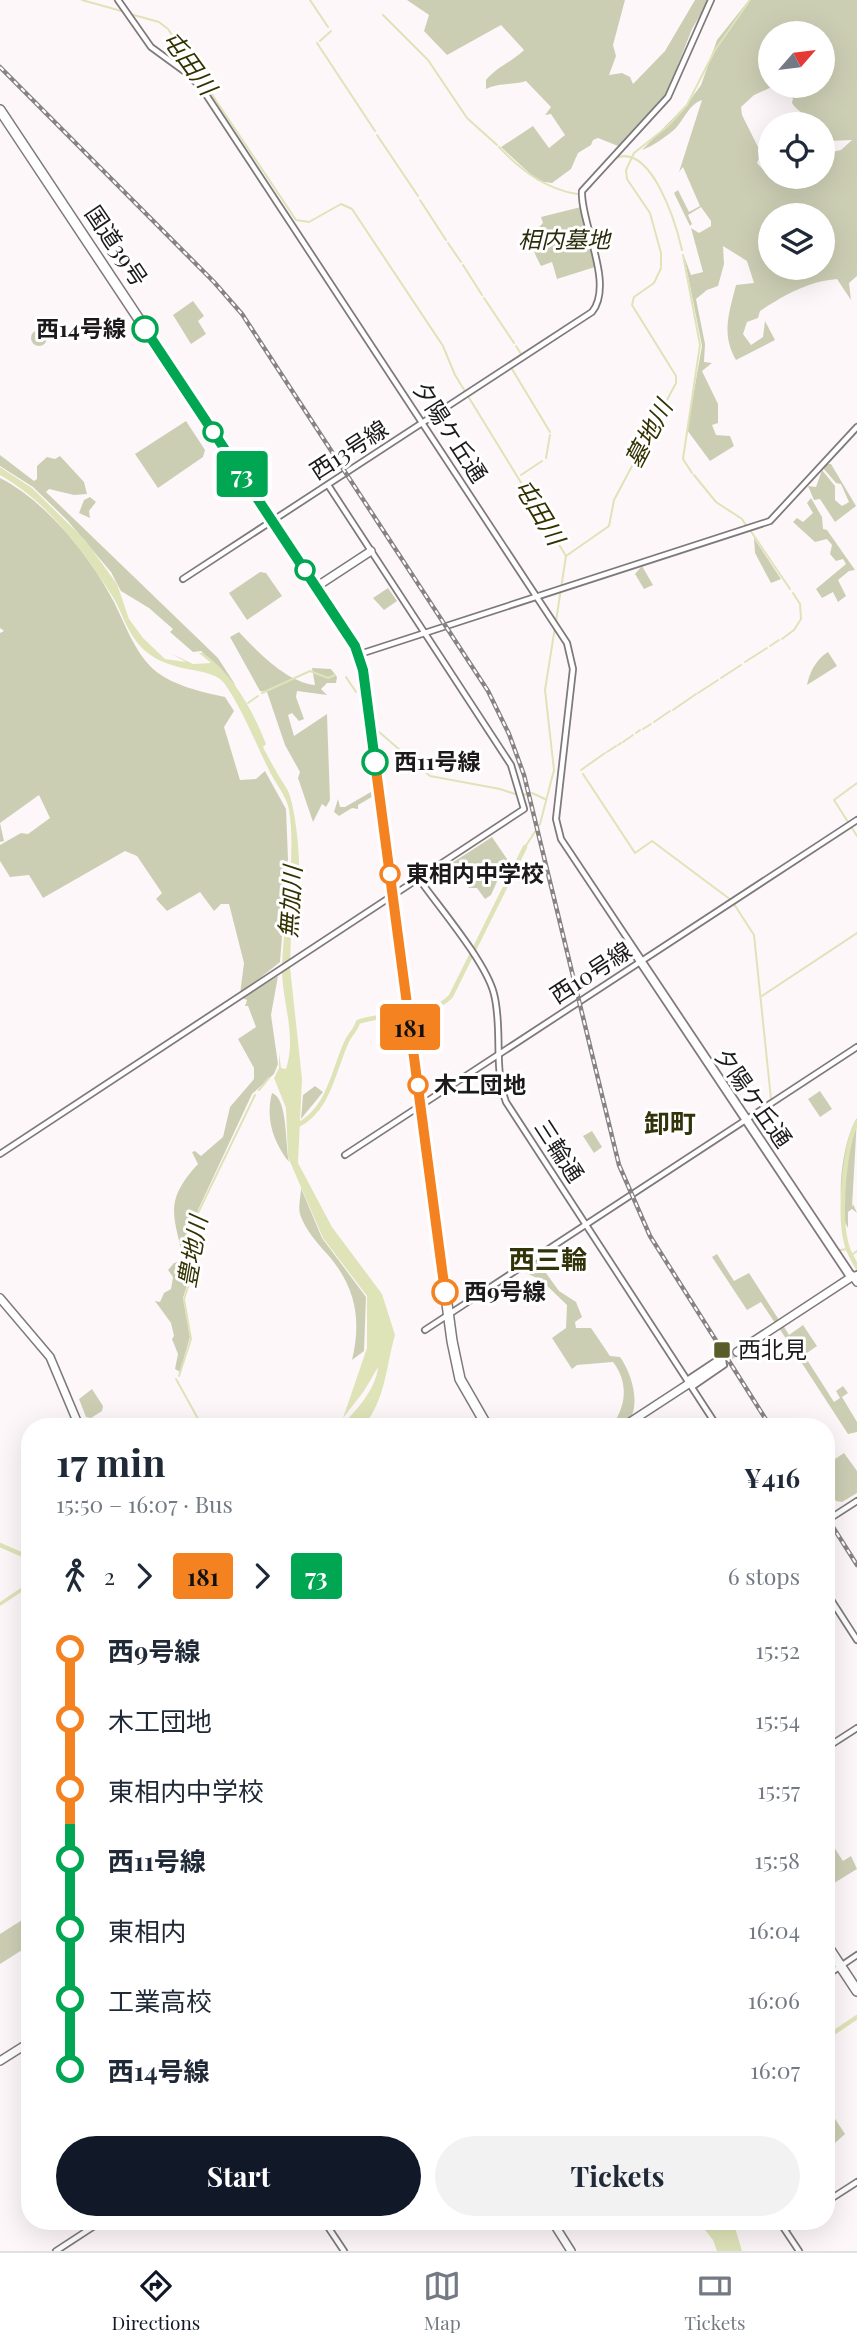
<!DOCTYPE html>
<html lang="en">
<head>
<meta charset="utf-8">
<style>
	:root { --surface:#fff; --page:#f2f2f3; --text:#1f2937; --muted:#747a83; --line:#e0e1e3; --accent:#111827 }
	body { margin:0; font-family:"Playfair Display","Noto Sans JP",serif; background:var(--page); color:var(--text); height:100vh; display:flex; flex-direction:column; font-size:26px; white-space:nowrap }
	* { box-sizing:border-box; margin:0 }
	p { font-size:23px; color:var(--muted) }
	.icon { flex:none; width:38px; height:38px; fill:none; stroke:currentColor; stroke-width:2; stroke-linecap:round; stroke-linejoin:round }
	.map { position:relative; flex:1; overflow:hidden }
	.sheet { position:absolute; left:21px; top:1418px; width:814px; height:812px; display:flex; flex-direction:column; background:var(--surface); border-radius:28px; box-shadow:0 7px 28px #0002 }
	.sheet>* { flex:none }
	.badge { padding:0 14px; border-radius:5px; font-size:24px; line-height:46px }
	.needle { width:46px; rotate:62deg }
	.controls { position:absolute; left:758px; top:21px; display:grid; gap:14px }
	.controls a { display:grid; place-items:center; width:77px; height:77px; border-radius:50%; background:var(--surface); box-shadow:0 7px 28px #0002; font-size:35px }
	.map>.badge { position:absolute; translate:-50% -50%; box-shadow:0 0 0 4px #fff }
	.legs { display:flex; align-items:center; gap:10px; height:77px; padding:0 35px; font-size:23px }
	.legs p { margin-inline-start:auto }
	.overview { display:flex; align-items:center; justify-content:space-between; height:119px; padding:0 35px }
	h1 { font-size:38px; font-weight:700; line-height:52px }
	.action { display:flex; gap:14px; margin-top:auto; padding:14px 35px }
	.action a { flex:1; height:80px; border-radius:42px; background:var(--accent); color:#fff; font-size:28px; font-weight:700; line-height:80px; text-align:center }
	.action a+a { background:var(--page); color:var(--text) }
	ul { padding:0 35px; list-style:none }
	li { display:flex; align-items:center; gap:24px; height:70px; font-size:26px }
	li i { display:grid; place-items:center; width:10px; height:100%; margin:0 9px; background:currentColor }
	li i::after { content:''; width:18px; height:18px; margin:-9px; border:5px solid; border-radius:50%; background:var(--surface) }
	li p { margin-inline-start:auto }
	li:first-child i { background:linear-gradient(#0000 50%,currentColor 0) }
	li:last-child i { background:linear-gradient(currentColor 50%,#0000 0) }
	.tabs { display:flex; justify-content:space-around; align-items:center; height:98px; border-top:2px solid var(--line); background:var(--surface); font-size:19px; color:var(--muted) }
	.tabs a { display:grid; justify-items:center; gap:4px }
	.tabs .current { color:var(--accent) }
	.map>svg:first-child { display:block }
	.green { fill:#ccceb4; fill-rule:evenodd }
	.water { fill:#dfe3b8 }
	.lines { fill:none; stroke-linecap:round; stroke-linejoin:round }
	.stream { stroke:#dfe3b8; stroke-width:2 }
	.canal { stroke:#dfe3b8; stroke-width:3.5 }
	.river { stroke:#dfe3b8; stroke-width:4.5 }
	.major-tunnel { stroke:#dcd6d9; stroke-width:7; stroke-dasharray:7 3.5; stroke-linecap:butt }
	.minor-casing { stroke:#7f797b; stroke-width:8 }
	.major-casing { stroke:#7f797b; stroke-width:10 }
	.highway-casing { stroke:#7f797b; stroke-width:12 }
	.minor { stroke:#fff; stroke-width:4.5 }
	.major { stroke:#fff; stroke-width:7 }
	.highway { stroke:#fff; stroke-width:9 }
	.rail-casing { stroke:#878284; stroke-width:4.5 }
	.rail { stroke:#fff; stroke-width:2; stroke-dasharray:5; stroke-linecap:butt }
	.line-1-casing { stroke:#fff; stroke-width:16 }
	.line-2-casing { stroke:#fff; stroke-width:16 }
	.line-1 { stroke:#f58220; stroke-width:10 }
	.line-2 { stroke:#00a651; stroke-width:10 }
	.stop-2-dot { fill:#fff; stroke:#00a651; stroke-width:3.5 }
	.stop-1-dot { fill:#fff; stroke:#f58220; stroke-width:3.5 }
	.poi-dot { fill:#5a5c2a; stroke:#fff; stroke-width:2.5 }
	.labels { text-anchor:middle; stroke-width:6; stroke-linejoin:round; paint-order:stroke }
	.park-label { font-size:23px; font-style:italic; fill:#2b2c0a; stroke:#fff }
	.street-label { font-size:23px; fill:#1c1a1b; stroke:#fff }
	.stop-label { font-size:23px; font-weight:bold; fill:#1c1a1b; stroke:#fff; text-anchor:start }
	.poi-label { font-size:23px; fill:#1c1a1b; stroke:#fff; text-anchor:start }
	.water-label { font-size:24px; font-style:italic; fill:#323300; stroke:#fff }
	.quarter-label { font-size:26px; font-weight:bold; fill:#323309; stroke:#fff }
</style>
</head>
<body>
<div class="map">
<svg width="857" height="2251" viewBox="0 0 857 2251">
	<rect width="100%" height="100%" fill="#fef7fa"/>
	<g class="green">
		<path d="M407 0H625L613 45 616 56 609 75 622 73 630 77 633 84 665 51 695 0H709L692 29 667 93 618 146 598 138 593 140 591 145 578 153 571 169 552 183 538 181 501 147 533 126 549 148 565 135 551 114 545 115 551 107 526 81C513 85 498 83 486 89V80C496 67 512 62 524 50L501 25 447 55 424 31 429 15Z"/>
		<path d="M749 0H857V276L849 283 851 300 837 279C806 282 785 295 760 311L758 318 747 322 743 334 751 345 763 337 765 321 775 340 736 360C721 334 729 313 736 285L754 283 747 261 723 246 724 264 718 286 707 290 696 299 705 344 704 362 712 363 702 371 718 404V423L712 425 716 435 730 436 734 446 710 461 687 430 702 346 684 256 691 275 703 272 691 228 699 233 711 226V221L701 207 688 215 692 224 690 226 674 193 678 190 689 212 700 206 683 167 679 172 702 100C689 104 684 120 675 129 666 137 653 146 642 150L688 103 701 85 717 40ZM770 33H822V86H781L793 98 792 103C798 113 809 115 817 124H822L828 141 852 140 841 150 832 152 823 147 822 177H770L757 163 761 153 742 115 741 107 754 95 774 86H770ZM770 215H822V268H770Z"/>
		<path d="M581 207 595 267 557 279 552 262 541 266C531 247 527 238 543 223L541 217Z"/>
		<polygon points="193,301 204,316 198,321 206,334 191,344 173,315"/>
		<circle cx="39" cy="338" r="8"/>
		<polygon points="186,421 205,450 203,457 158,488 135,454"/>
		<polygon points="0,455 34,481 37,479 37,466 47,457 55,459 60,456 84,482 87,494 74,495 49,489 46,492 218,658 236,686 201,651 193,652 170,632 173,629 149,608 121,591 111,572 67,520 33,487 0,466"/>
		<polygon points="827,464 831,464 856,506 835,522 820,499 814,500 808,486 816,487 822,470 835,486 835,500 842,506 849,502 841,484 836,483 823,468"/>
		<path d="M0 478C47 502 90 556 114 602 125 624 134 650 151 667 169 685 202 692 225 697L234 711 224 727 240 780 256 779 265 771 286 809 288 859 280 962 240 994 244 963 229 904H221L214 911 200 892 167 911 156 899 162 893 137 856 125 851 43 898 29 875 10 877 0 861V845L21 833 28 834 50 818 39 795 0 823 4 841 0 842V633L4 631 0 628Z"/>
		<polygon points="90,497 96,502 89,511 90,518 79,513 84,500"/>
		<polygon points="811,498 822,517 823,529 827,530 855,570 849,571 838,580 846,596 838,602 833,592 822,598 816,589 846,564 843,559 836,561 830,554 832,545 827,539 815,542 793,522 797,518 803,522 813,513 807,503"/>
		<polygon points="754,538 781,579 771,583 755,553"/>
		<polygon points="642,566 653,585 644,589 635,574"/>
		<polygon points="260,572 266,573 282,596 247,620 229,593"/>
		<polygon points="388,588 397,601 384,610 373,598"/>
		<path d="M239 632C258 652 286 682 315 685L312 668 331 669 337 677 336 683H327L321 689 327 695 297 691 296 697 304 719 299 721 292 713 288 715 294 736 327 714 330 800 326 807 322 804 313 822 298 778 300 772 285 745 267 692 260 691 230 637Z"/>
		<path d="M828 652 837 666 807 685C809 673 817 658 828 652Z"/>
		<polygon points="376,789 377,794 358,805 358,809 352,808 339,816 334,812 338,799 340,807 345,807"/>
		<polygon points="492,837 507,859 491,895 485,899 477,888 469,888 452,863"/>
		<path d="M278 976 271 1015 278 1064 274 1074 252 1094 198 1210 194 1228 196 1258 183 1298 190 1337 180 1372 175 1369 178 1354 172 1339 174 1336 171 1323 155 1301 160 1302 164 1293 171 1289 173 1277 168 1270 174 1263 184 1260C173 1215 164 1201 198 1164L192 1152 195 1151 201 1156 223 1137 230 1107 254 1079V1068L238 1039 256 1027 248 1006H245L247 1000 242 998Z"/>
		<polygon points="315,1086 323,1092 301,1119 303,1095"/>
		<polygon points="820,1091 832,1109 820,1117 808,1099"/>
		<path d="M272 1093C288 1098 285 1145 289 1162 274 1143 265 1119 272 1093Z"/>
		<path d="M857 1118 852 1207 853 1204 857 1213 852 1209 848 1212V1228C834 1206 842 1140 857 1118Z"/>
		<polygon points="592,1131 602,1147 594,1153 583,1136"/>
		<path d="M301 1188 322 1238 366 1297 364 1351 352 1360C362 1319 355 1286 328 1255 318 1244 304 1228 300 1214 298 1207 301 1195 301 1188Z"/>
		<polygon points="717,1254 734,1281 749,1273 779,1320 775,1323 761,1302 747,1310 712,1257"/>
		<path d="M535 1258 559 1291 576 1302 582 1317 575 1322 576 1328H591L610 1356 620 1357C633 1375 643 1411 624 1426H617L615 1421C627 1402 627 1380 613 1362L577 1365 572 1369 552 1338 566 1328 567 1305 541 1280 518 1269Z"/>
		<polygon points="783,1325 789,1335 803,1325 817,1346 804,1355 834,1402 840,1398 836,1391 843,1386 848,1393 842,1397 857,1422 857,1432 848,1434 779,1328"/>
		<polygon points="92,1389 103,1406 102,1411 91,1418 86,1417 79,1399"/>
		<polygon points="844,1453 857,1471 857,1493 842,1502 836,1501 826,1485 826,1465"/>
		<polygon points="830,1841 843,1861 851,1856 857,1869 826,1888 826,1843"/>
		<polygon points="30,1915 30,1945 0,1964 0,1934"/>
		<polygon points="826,2105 845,2134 826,2151"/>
	</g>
	<g class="water">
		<path d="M0 467 32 488 85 540 117 584 129 619 143 638 165 659 186 662 170 653 193 664 211 663 199 653H203C233 674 253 711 266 744L263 747C270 761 278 775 287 789 297 806 305 892 294 908 292 910 290 910 289 913L290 931 301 897 291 934 290 967 302 1079 298 1163 332 1227 382 1294 395 1335C386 1366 386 1398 364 1426H341C356 1411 376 1389 378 1367L364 1391 343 1418 367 1348V1296L323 1238 294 1171 288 1157 286 1108 274 1078 279 1068V1053L281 1068 286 1069C297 1035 282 1003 282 969 283 919 297 860 289 810 287 796 274 782 268 768 254 740 242 708 224 683 210 664 163 677 136 641 125 627 121 609 111 594 81 548 49 503 0 475Z"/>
		<polygon points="698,2221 716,2221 726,2225 733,2221 742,2251 717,2251 713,2240"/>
	</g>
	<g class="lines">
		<g class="stream">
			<polyline points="82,0 125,12"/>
			<polyline points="310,0 328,27"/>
			<polyline points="130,14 159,22 168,29 296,220 309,222 341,204 352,209 443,346 455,375 566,556 556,621"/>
			<polyline points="383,15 428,60 467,118 497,145"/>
			<polyline points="320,41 331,31"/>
			<polyline points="317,43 375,131"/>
			<polyline points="377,135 418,196"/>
			<path d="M499 147C521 170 545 189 577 194"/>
			<path d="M615 158C652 143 676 224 682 250"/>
			<polyline points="585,192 602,173"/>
			<polyline points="420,200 446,240"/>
			<polyline points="448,243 461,262"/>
			<polyline points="683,255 700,345 683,459 692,473"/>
			<polyline points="463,265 482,295"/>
			<polyline points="661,266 661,253 650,213 627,179 626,170 634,153 668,126 687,105 715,50 750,0"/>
			<polyline points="484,298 514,343"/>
			<polyline points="516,346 521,354"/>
			<polyline points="512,369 550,432"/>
			<polyline points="546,458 550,435"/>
			<polyline points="521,475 542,461"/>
			<polyline points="694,475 716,502 742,519 747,527"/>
			<polyline points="750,530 790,589"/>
			<polyline points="566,556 609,526 614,500 676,383 676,376 632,305 634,297 654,283 661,268"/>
			<polyline points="782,639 794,630 801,619 800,604 793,593"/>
			<polyline points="770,646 779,640"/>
			<polyline points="745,662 767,648"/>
			<polyline points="346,677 356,692"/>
			<polyline points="721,678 741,665"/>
			<polyline points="262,693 310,671 328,678 335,675"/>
			<polyline points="698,693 718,680"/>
			<polyline points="248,703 258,696"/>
			<polyline points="673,710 696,694"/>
			<polyline points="654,722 670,711"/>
			<polyline points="643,729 651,724"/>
			<polyline points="378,731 430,776 500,789 518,795"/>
			<polyline points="636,733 640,730"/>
			<polyline points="623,742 633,735"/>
			<polyline points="618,745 621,743"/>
			<polyline points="607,752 616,746"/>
			<polyline points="581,770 605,753"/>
			<polyline points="583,774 635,853 652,841 731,900"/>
			<polyline points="857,783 834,800 857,836"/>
			<polyline points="532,793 545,799"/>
			<polyline points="523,795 527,794"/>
			<polyline points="525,847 540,824 554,770 545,690 555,627"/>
			<polyline points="734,904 754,935 771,1099 753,1112"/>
			<polyline points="762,996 857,933"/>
			<polyline points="259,1090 269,1078"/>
			<polyline points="840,1250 848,1249"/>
			<polyline points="853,1254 857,1251"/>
			<polyline points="8,1302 44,1344"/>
			<polyline points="54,1358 70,1394"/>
			<polyline points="179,1376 191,1339 184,1299 197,1260 198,1213 255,1095"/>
			<polyline points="176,1379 202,1426"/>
		</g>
		<polyline class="canal" points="0,1604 30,1584"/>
		<g class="river">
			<path d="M857 1122C844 1146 839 1215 846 1242 847 1250 853 1259 857 1267"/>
			<path d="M296 1126C330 1110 333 1070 347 1041 350 1034 356 1030 358 1022 388 1011 430 1019 451 996L525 847"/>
			<polyline points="0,1545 30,1558"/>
			<polyline points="826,2038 857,2017"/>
		</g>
		<polyline class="major-tunnel" points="722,1362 737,1352"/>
		<defs>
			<g id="minor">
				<polyline points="118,0 151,47 188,74 203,90 567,643 573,669 556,819 561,839 850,1272 853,1276 857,1274"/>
				<path d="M183 579 592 312C615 284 580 222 582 191L668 97 711 0"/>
				<polyline points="360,654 770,521 857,427"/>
				<path d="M419 879C439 907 486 962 494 994 503 1029 493 1067 506 1102L717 1426"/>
				<polyline points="626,942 850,1278"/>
				<polyline points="0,1154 524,809 511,765 328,485"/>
				<polyline points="345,1155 857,820"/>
				<polyline points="425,1330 857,1047"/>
				<polyline points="687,1380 720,1358 724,1365 692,1387"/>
				<polyline points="826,1521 857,1501"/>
				<polyline points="826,1592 857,1640"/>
				<polyline points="826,1748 857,1728"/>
				<polyline points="826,1976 857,1955"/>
				<polyline points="826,2202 857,2182"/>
				<polyline points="324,2221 344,2251"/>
				<polyline points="772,2221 779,2225"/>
				<polyline points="779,2221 799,2251"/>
				<polyline points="785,2229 798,2221"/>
				<polyline points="56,2251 102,2221"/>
			</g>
			<g id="major">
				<polyline points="316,587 371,551"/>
				<polyline points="0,1298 50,1357 79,1426"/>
				<polyline points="737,1352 853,1276 857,1282"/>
				<polyline points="624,1426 722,1362"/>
				<polyline points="0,2061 30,2042"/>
				<polyline points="552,2221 571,2251"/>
			</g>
			<g id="highway">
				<polyline points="0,110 344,628 360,657 452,1341 460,1379 487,1426"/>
				<polyline points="826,1944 857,1991"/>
			</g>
		</defs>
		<use href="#minor" class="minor-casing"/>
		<use href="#major" class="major-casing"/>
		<use href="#highway" class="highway-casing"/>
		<use href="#minor" class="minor"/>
		<use href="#major" class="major"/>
		<use href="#highway" class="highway"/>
		<defs>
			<g id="rail">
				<polyline points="0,67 214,282 242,314 488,691 509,734 524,775 619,1165 650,1236 770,1426"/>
				<polyline points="826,1516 857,1565"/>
			</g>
		</defs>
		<use href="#rail" class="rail-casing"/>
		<use href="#rail" class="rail"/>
	</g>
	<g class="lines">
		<defs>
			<polyline id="line-1" points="375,762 445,1292"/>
			<polyline id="line-2" points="145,329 355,646 363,670 375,762"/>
		</defs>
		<use href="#line-1" class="line-1-casing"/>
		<use href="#line-2" class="line-2-casing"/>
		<use href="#line-1" class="line-1"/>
		<use href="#line-2" class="line-2"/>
	</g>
	<g class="stop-2-dot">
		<circle cx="145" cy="329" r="12"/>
		<circle cx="213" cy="432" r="9"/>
		<circle cx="305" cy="570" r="9"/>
		<circle cx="375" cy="762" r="12"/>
	</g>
	<g class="stop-1-dot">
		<circle cx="390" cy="874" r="9"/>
		<circle cx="418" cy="1085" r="9"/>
		<circle cx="445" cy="1292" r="12"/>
	</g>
	<rect class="poi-dot" x="713" y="1341" width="18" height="18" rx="3.5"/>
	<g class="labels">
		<g class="park-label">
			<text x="564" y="248">相内墓地</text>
		</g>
		<g class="street-label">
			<text transform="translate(116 246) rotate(56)" y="8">国道39号</text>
			<text transform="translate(450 432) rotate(57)" y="8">夕陽ケ丘通</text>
			<text transform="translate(349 450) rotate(-33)" y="8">西13号線</text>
			<text transform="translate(591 973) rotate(-33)" y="8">西10号線</text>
			<text transform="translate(753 1098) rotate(55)" y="8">夕陽ケ丘通</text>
			<text transform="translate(559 1151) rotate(57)" y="8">三輪通</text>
		</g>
		<g class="stop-label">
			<text x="126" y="337" text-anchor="end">西14号線</text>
			<text x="394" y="770">西11号線</text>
			<text x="406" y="882">東相内中学校</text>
			<text x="434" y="1093">木工団地</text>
			<text x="464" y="1300">西9号線</text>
		</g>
		<g class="poi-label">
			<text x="738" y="1358">西北見</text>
		</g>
		<g class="water-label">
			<text transform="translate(189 63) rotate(54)" y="8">屯田川</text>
			<text transform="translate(649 434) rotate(-62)" y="8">墓地川</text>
			<text transform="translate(539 512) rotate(59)" y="8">屯田川</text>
			<text transform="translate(291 902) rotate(-86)" y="8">無加川</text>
			<text transform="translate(193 1252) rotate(-80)" y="8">豊地川</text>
		</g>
		<g class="quarter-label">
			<text x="670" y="1133">卸町</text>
			<text x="548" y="1269">西三輪</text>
		</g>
	</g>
</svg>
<div class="controls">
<a><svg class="needle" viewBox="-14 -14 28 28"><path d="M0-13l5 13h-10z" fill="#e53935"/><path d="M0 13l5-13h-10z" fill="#747a83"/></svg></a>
<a><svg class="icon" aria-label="locate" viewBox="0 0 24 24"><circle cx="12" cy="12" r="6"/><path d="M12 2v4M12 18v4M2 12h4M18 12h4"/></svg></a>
<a><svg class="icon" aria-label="layers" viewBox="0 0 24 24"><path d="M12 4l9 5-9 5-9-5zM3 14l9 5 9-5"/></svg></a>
</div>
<b class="badge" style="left:410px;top:1027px;background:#f58220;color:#111">181</b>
<b class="badge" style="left:242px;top:474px;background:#00a651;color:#fff">73</b>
<section class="sheet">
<div class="overview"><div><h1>17 min</h1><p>15:50 – 16:07 · Bus</p></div><b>¥416</b></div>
<div class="legs"><svg class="icon" aria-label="walk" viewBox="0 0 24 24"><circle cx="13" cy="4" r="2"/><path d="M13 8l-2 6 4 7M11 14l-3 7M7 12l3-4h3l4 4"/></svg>2<svg class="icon" aria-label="forward" viewBox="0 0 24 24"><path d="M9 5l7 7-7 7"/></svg><b class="badge" style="background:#f58220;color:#111">181</b><svg class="icon" aria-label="forward" viewBox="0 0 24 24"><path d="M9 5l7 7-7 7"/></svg><b class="badge" style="background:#00a651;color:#fff">73</b><p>6 stops</p></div>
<ul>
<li><i style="color:#f58220"></i><b>西9号線</b><p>15:52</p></li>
<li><i style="color:#f58220"></i><span>木工団地</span><p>15:54</p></li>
<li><i style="color:#f58220"></i><span>東相内中学校</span><p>15:57</p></li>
<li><i style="color:#00a651"></i><b>西11号線</b><p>15:58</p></li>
<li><i style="color:#00a651"></i><span>東相内</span><p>16:04</p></li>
<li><i style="color:#00a651"></i><span>工業高校</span><p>16:06</p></li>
<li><i style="color:#00a651"></i><b>西14号線</b><p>16:07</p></li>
</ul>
<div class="action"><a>Start</a><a>Tickets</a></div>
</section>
</div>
<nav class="tabs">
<a class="current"><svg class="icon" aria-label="directions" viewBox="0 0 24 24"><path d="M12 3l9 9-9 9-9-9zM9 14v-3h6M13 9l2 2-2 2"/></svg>Directions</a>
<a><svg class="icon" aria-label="map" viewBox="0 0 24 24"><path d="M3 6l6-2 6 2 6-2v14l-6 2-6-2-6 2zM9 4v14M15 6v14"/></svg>Map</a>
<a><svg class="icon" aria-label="tickets" viewBox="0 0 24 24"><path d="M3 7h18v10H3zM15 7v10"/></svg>Tickets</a>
</nav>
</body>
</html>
